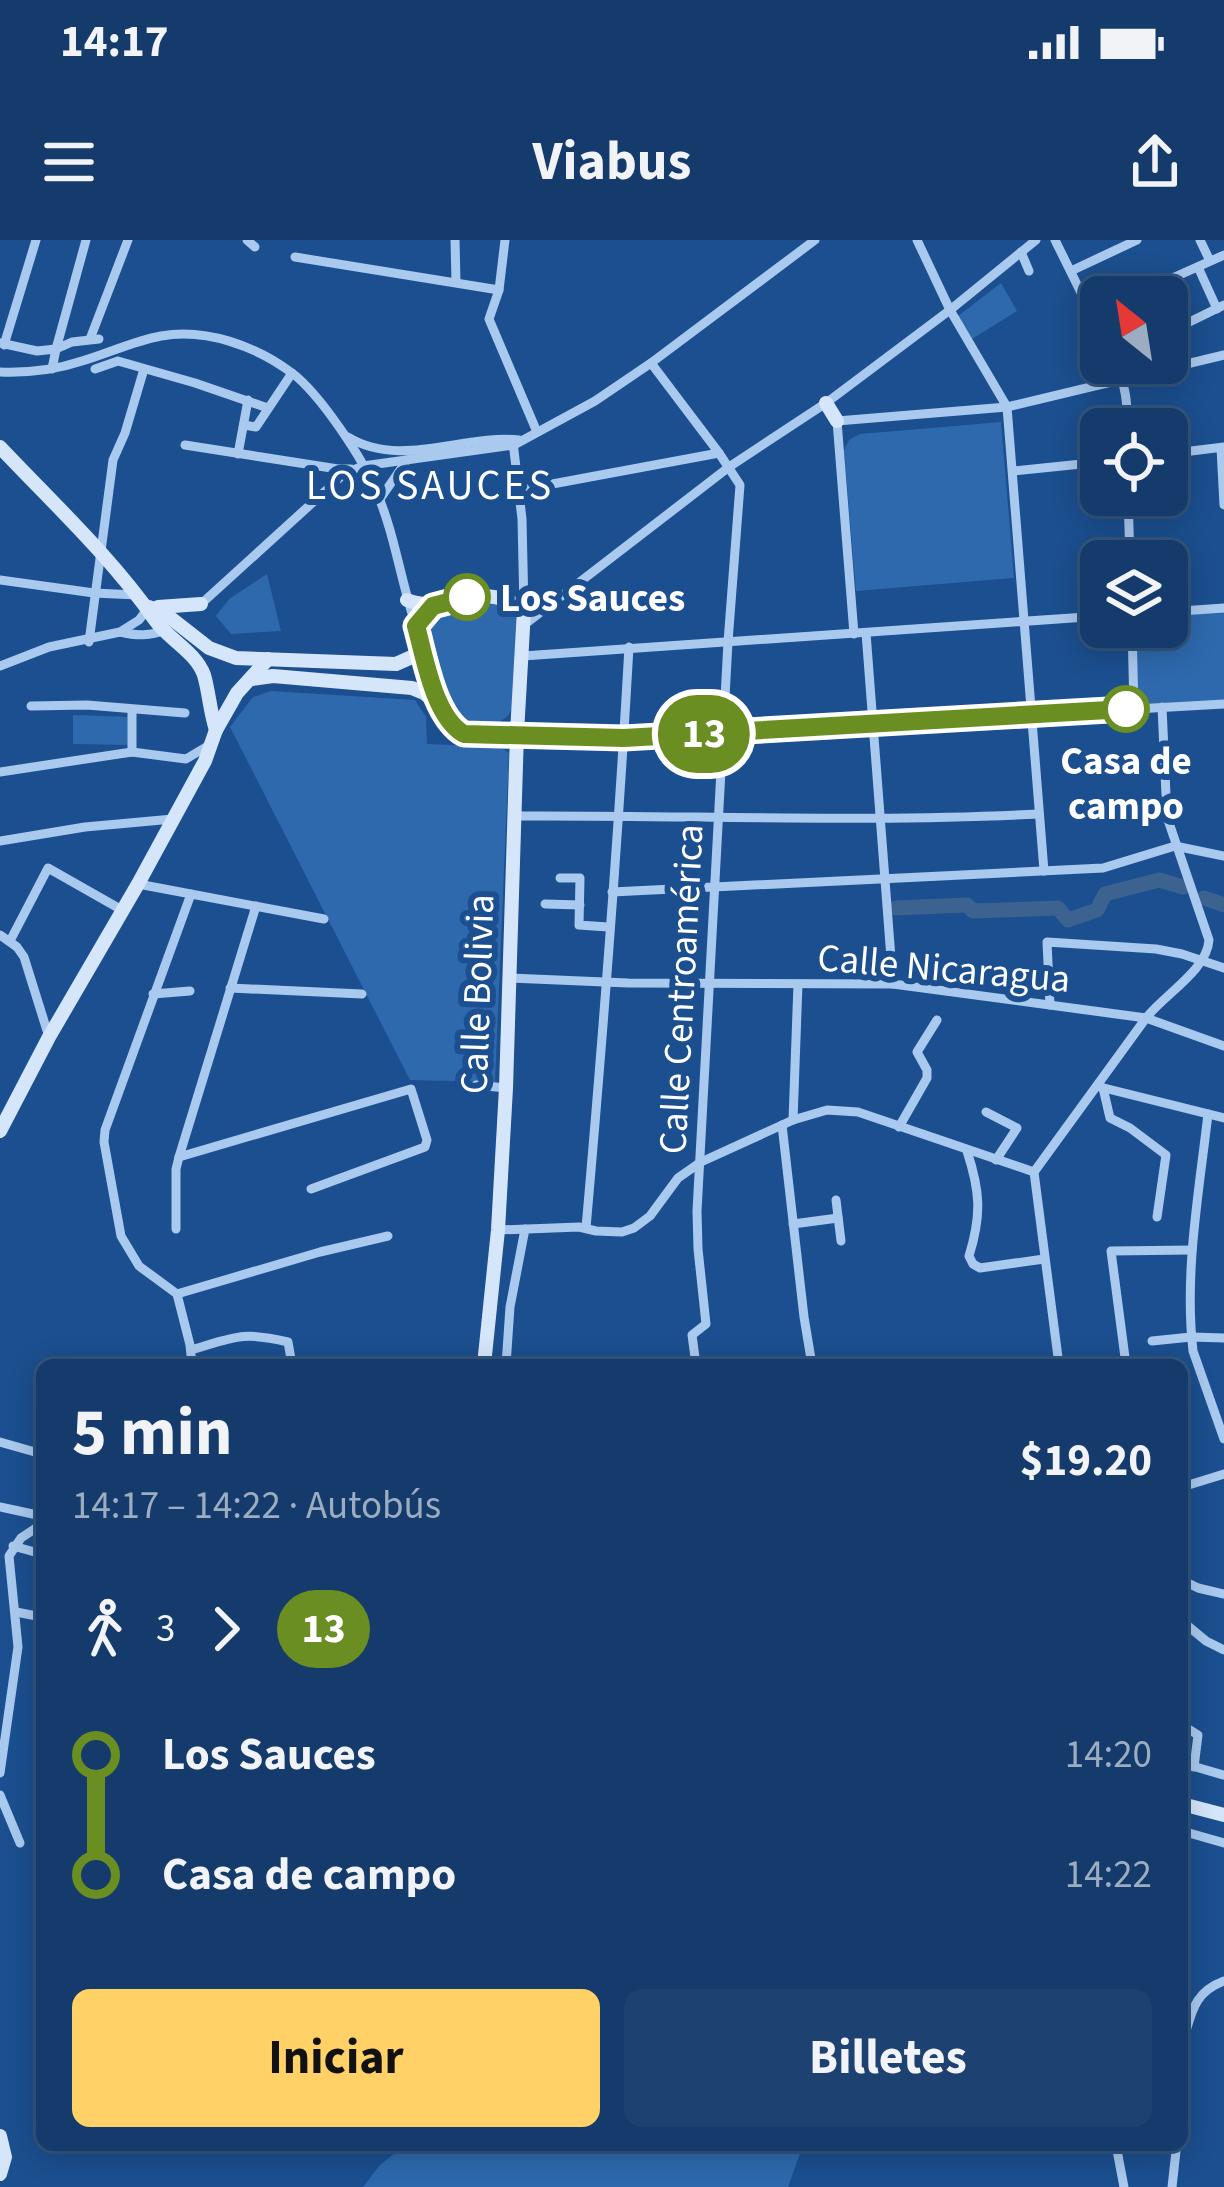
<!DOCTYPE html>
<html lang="es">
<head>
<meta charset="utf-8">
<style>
	:root { --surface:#143b6b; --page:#1d4271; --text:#f1f3f6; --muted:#9dadc1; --line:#33557e; --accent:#ffd166 }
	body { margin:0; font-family:"Source Sans 3",sans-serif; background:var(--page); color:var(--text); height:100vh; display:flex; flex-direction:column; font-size:45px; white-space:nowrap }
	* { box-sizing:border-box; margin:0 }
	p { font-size:39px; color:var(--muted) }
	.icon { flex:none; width:66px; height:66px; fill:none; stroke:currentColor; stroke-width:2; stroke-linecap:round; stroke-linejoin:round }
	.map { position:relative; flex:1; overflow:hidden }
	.details { position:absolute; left:36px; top:1119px; width:1152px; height:792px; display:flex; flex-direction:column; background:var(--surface); border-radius:18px; box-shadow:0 6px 30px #0003,0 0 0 3px var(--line) }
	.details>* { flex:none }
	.badge { padding:0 24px; border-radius:39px; font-size:42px; line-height:78px }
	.needle { width:78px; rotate:330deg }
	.fabs { position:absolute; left:1080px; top:36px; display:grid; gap:24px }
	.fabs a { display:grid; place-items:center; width:108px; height:108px; border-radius:18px; background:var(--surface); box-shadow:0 6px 30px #0003,0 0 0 3px var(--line); font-size:60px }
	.map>.badge { position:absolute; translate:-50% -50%; box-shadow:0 0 0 6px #fff }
	.legs { display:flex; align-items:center; gap:18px; height:132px; padding:0 36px; font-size:39px }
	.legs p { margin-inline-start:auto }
	.overview { display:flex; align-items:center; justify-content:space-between; height:204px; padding:0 36px }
	h1 { font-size:66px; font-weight:700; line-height:90px }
	.primary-button { display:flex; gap:24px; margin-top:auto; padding:24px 36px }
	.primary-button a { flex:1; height:138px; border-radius:18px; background:var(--accent); color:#111; font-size:48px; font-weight:700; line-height:138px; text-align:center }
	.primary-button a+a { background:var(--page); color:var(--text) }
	ul { padding:0 36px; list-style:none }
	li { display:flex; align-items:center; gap:42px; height:120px; font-size:45px }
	li i { display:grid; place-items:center; width:18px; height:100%; margin:0 15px; background:currentColor }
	li i::after { content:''; width:30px; height:30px; margin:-15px; border:9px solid; border-radius:50%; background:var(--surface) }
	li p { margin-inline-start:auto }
	li:first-child i { background:linear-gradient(#0000 50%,currentColor 0) }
	li:last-child i { background:linear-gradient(currentColor 50%,#0000 0) }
	.status { display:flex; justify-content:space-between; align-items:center; height:84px; padding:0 60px; background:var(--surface); direction:ltr }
	.status svg { height:33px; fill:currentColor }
	header { display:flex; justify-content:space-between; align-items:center; height:156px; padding:0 36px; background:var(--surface); font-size:54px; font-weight:700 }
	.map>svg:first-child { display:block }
	.green { fill:#2e69ad }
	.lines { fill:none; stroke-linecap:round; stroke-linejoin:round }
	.river { stroke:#3c6290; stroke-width:15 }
	.street { stroke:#a9c9ee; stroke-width:9 }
	.secondary { stroke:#d6e6fa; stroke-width:14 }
	.line-1-casing { stroke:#fff; stroke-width:27 }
	.line-1 { stroke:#6b8e23; stroke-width:18 }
	.stop-1-dot { fill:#fff; stroke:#6b8e23; stroke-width:6 }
	.labels { text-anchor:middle; stroke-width:12; stroke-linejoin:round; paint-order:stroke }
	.stop-label { font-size:39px; font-weight:bold; fill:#fff; stroke:#1b4f8f; text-anchor:start }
	.street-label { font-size:39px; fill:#fff; stroke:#1b4f8f }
	.neighbourhood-label { font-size:42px; letter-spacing:3px; fill:#fff; stroke:#1b4f8f }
</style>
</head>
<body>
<div class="status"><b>14:17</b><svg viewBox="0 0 49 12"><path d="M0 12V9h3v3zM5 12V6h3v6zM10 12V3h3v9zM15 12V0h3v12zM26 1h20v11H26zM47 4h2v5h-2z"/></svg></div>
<header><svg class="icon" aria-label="menu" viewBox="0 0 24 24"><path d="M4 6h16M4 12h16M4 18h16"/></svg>Viabus<svg class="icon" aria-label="share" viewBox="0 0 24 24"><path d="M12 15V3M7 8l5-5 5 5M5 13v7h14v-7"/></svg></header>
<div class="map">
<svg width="1224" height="1947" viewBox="0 0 1224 1947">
	<rect width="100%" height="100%" fill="#1b4f8f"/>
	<g class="green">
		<polygon points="1001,43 1017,71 972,99 958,76"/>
		<polygon points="1001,182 1014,338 856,351 844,210 849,200 860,194"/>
		<polygon points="267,334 281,391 231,394 216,376 229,359"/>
		<path d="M472 360C493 363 509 362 519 383L513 466 508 476 492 487 476 489 458 483C442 457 410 392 445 369 453 364 464 362 472 360Z"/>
		<polygon points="1224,368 1224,463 1134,469 1132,387 1167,387 1167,372"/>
		<polygon points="271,451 415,460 426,477 427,504 501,507 509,513 495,842 410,840 230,487 253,457"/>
		<polygon points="73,475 130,477 129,505 73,504"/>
		<polygon points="405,1905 589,1905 606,1911 609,1905 803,1905 788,1947 363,1947 380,1925"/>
	</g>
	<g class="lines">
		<g class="river">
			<polyline points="1204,658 1224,665"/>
			<polyline points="896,668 967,665 973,671 1058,668 1068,680 1097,670 1105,654 1159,640 1183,647"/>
		</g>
		<g class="street">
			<polyline points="247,0 255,7"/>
			<polyline points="455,0 456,42"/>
			<polyline points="505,0 499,50 489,79 537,192"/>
			<polyline points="917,0 950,70 1007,167 1044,631"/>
			<polyline points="1055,0 1101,93"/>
			<polyline points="1200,0 1210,21"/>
			<polyline points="1021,12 1029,31"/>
			<polyline points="295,17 499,50"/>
			<polyline points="1198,27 1217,69"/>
			<polyline points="1071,31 1137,0"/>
			<polyline points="1130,57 1224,15"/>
			<polyline points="1167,93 1224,65"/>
			<polyline points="90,99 128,0"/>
			<polyline points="0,103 37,111 56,109 52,129"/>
			<polyline points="4,105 36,0"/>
			<polyline points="56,109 86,0"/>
			<polyline points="56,109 72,102 99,99"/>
			<polyline points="651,123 719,213 740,245 728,402 697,971 698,1009 706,1084 692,1095 696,1125"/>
			<path d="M1115 123C1126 145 1128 165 1127 189"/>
			<polyline points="95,129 118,121 195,143 268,168"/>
			<path d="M0 132C28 133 55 130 82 121 109 113 134 101 161 96 206 88 256 106 292 133 320 154 364 220 377 253 395 295 401 343 416 386"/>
			<polyline points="244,185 256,187 292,133"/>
			<path d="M348 197C400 229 464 194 519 200"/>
			<polyline points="513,202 522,279 524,370"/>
			<polyline points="185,205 338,229 351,229"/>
			<polyline points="1221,208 1224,265"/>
			<polyline points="238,214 248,160"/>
			<polyline points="1167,214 1224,207"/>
			<polyline points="1013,231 1101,222"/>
			<polyline points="520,250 719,213"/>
			<polyline points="1128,255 1130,321"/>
			<polyline points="380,259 407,220"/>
			<polyline points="0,340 94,353 137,355"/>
			<polyline points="201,364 344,234 363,226 514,205 595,161 651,123 815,0"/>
			<polyline points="1167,372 1224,368"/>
			<polyline points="524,385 729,227 826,163 950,70 1036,0"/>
			<polyline points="1132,387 1134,469"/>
			<path d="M120 392C137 396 150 396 166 390"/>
			<polyline points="866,393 893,744"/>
			<polyline points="854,394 837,181 1007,167 1224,115"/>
			<polyline points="89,402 113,220 125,193 144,129"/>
			<polyline points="523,416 1101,376"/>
			<polyline points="0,426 49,407 120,392 139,380 149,367"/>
			<polyline points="31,466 87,465 185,473"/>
			<polyline points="132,471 132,512"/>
			<polyline points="517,493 624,498 1224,464"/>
			<polyline points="0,532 132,512 186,519 211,504"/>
			<path d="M516 576C690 575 865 583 1038 574"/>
			<polyline points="0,601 85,587 173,579"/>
			<polyline points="560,638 580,638 579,685 608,687"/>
			<polyline points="138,644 324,679"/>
			<polyline points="612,652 1103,628 1175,606 1224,616"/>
			<polyline points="191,654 105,890 104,902 121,996 139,1026 177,1054 190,1105 192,1125"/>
			<polyline points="545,664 580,665"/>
			<polyline points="0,695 17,707 24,717 49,797"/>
			<polyline points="10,701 48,628 122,670"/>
			<polyline points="510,738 628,743 893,744 1146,778 1224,806"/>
			<polyline points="230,748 362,754"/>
			<polyline points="153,754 190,751"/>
			<polyline points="1050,765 1047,702 1156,709 1182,714 1224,728"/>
			<polyline points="476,845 506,848"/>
			<polyline points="1100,847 1224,878"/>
			<polyline points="1103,848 1110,878 1130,888 1166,915 1157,977"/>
			<polyline points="986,872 1017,888 996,920"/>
			<path d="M1208 874C1199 952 1184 1033 1193 1111L1224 1199"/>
			<polyline points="793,880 798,744"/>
			<polyline points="782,885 804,1077 812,1125"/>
			<polyline points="899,887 927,838 927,830 917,812 937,780"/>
			<path d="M967 911C980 951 982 974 969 1016L973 1024 980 1028 1044 1019"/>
			<polyline points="179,917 411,849 427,900 425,907 311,949"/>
			<polyline points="836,960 841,1001"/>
			<polyline points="793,984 838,978"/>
			<path d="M586 988C603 795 618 601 629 407"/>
			<polyline points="176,989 176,929 179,917 256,666"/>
			<polyline points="498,990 579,987 596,991 622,992 634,988 650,976 678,938 701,922 793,880 827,870 858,872 1034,932"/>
			<polyline points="177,1054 320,1012 388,996"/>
			<polyline points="1152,1101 1191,1097 1224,1098"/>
			<path d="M191 1110C235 1097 242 1091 288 1102L292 1125"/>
			<polyline points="506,1125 510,1067 525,989"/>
			<path d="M1059 1125 1034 932 1146 778C1165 754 1207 730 1209 700L1167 577 1162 467"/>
			<polyline points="1126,1125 1111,1011 1192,1010"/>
			<polyline points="0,1202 42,1214"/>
			<polyline points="1182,1247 1224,1234"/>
			<polyline points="0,1267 42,1276"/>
			<polyline points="13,1306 42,1314"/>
			<polyline points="1182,1340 1198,1348 1224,1354"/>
			<polyline points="16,1372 42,1377"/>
			<polyline points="1182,1381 1206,1401 1224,1410"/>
			<polyline points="1182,1485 1198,1495 1194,1527"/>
			<polyline points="1182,1523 1223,1535"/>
			<polyline points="0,1533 18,1407 9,1316 21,1298 42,1284"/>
			<polyline points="0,1555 20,1603"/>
			<polyline points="1182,1591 1224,1603"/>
			<path d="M1182 1804C1192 1774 1192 1753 1224 1741"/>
			<polyline points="1116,1905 1124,1947"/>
			<polyline points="1172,1947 1176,1911 1174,1905"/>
		</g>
		<g class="secondary">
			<polyline points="826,163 837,181"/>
			<path d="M0 207C53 263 111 317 155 380 168 399 196 412 204 435 209 452 210 472 216 490"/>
			<path d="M407 360C450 377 478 336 524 370L517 493 506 848 498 990 484 1125"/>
			<polyline points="433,366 416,386 439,465"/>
			<polyline points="149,367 163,372 209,408 236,418 396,424 423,412"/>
			<polyline points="158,367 201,364"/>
			<polyline points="252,439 273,436 412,448 424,453 439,465 455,489 464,494 517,493"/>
			<polyline points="0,891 49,797 138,644 205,521 216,490 237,453 268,419"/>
			<polyline points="1182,1564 1224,1575"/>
			<polyline points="0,1896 5,1917 0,1934"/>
		</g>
	</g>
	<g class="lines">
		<defs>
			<path id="line-1" d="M467 357 433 366 416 386C425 418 434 477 464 494L624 498 1126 469"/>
		</defs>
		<use href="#line-1" class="line-1-casing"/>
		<use href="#line-1" class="line-1"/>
	</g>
	<g class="stop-1-dot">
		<circle cx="467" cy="357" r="21"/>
		<circle cx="1126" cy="469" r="21"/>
	</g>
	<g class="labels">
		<g class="stop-label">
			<text x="500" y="371">Los Sauces</text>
			<text x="1126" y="534" text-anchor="middle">Casa de<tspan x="1126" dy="45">campo</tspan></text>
		</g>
		<g class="street-label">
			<text transform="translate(944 727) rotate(5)" y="14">Calle Nicaragua</text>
			<text transform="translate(680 749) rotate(-87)" y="14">Calle Centroamérica</text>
			<text transform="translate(476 754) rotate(-88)" y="14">Calle Bolivia</text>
		</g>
		<g class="neighbourhood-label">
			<text x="430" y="259">LOS SAUCES</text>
		</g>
	</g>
</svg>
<div class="fabs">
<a><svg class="needle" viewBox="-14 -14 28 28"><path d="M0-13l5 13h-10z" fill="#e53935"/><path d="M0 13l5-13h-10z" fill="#9dadc1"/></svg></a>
<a><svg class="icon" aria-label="locate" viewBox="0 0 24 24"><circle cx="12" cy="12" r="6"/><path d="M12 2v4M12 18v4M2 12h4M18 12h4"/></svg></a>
<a><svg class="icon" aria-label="layers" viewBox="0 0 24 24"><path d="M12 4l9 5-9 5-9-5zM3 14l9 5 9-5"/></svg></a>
</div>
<b class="badge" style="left:704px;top:494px;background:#6b8e23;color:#fff">13</b>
<section class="details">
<div class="overview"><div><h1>5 min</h1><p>14:17 – 14:22 · Autobús</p></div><b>$19.20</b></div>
<div class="legs"><svg class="icon" aria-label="walk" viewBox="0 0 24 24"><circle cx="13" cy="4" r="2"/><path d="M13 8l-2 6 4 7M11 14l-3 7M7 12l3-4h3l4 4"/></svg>3<svg class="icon" aria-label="forward" viewBox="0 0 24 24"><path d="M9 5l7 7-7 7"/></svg><b class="badge" style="background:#6b8e23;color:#fff">13</b></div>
<ul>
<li><i style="color:#6b8e23"></i><b>Los Sauces</b><p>14:20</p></li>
<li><i style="color:#6b8e23"></i><b>Casa de campo</b><p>14:22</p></li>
</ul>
<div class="primary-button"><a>Iniciar</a><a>Billetes</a></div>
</section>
</div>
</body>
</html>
